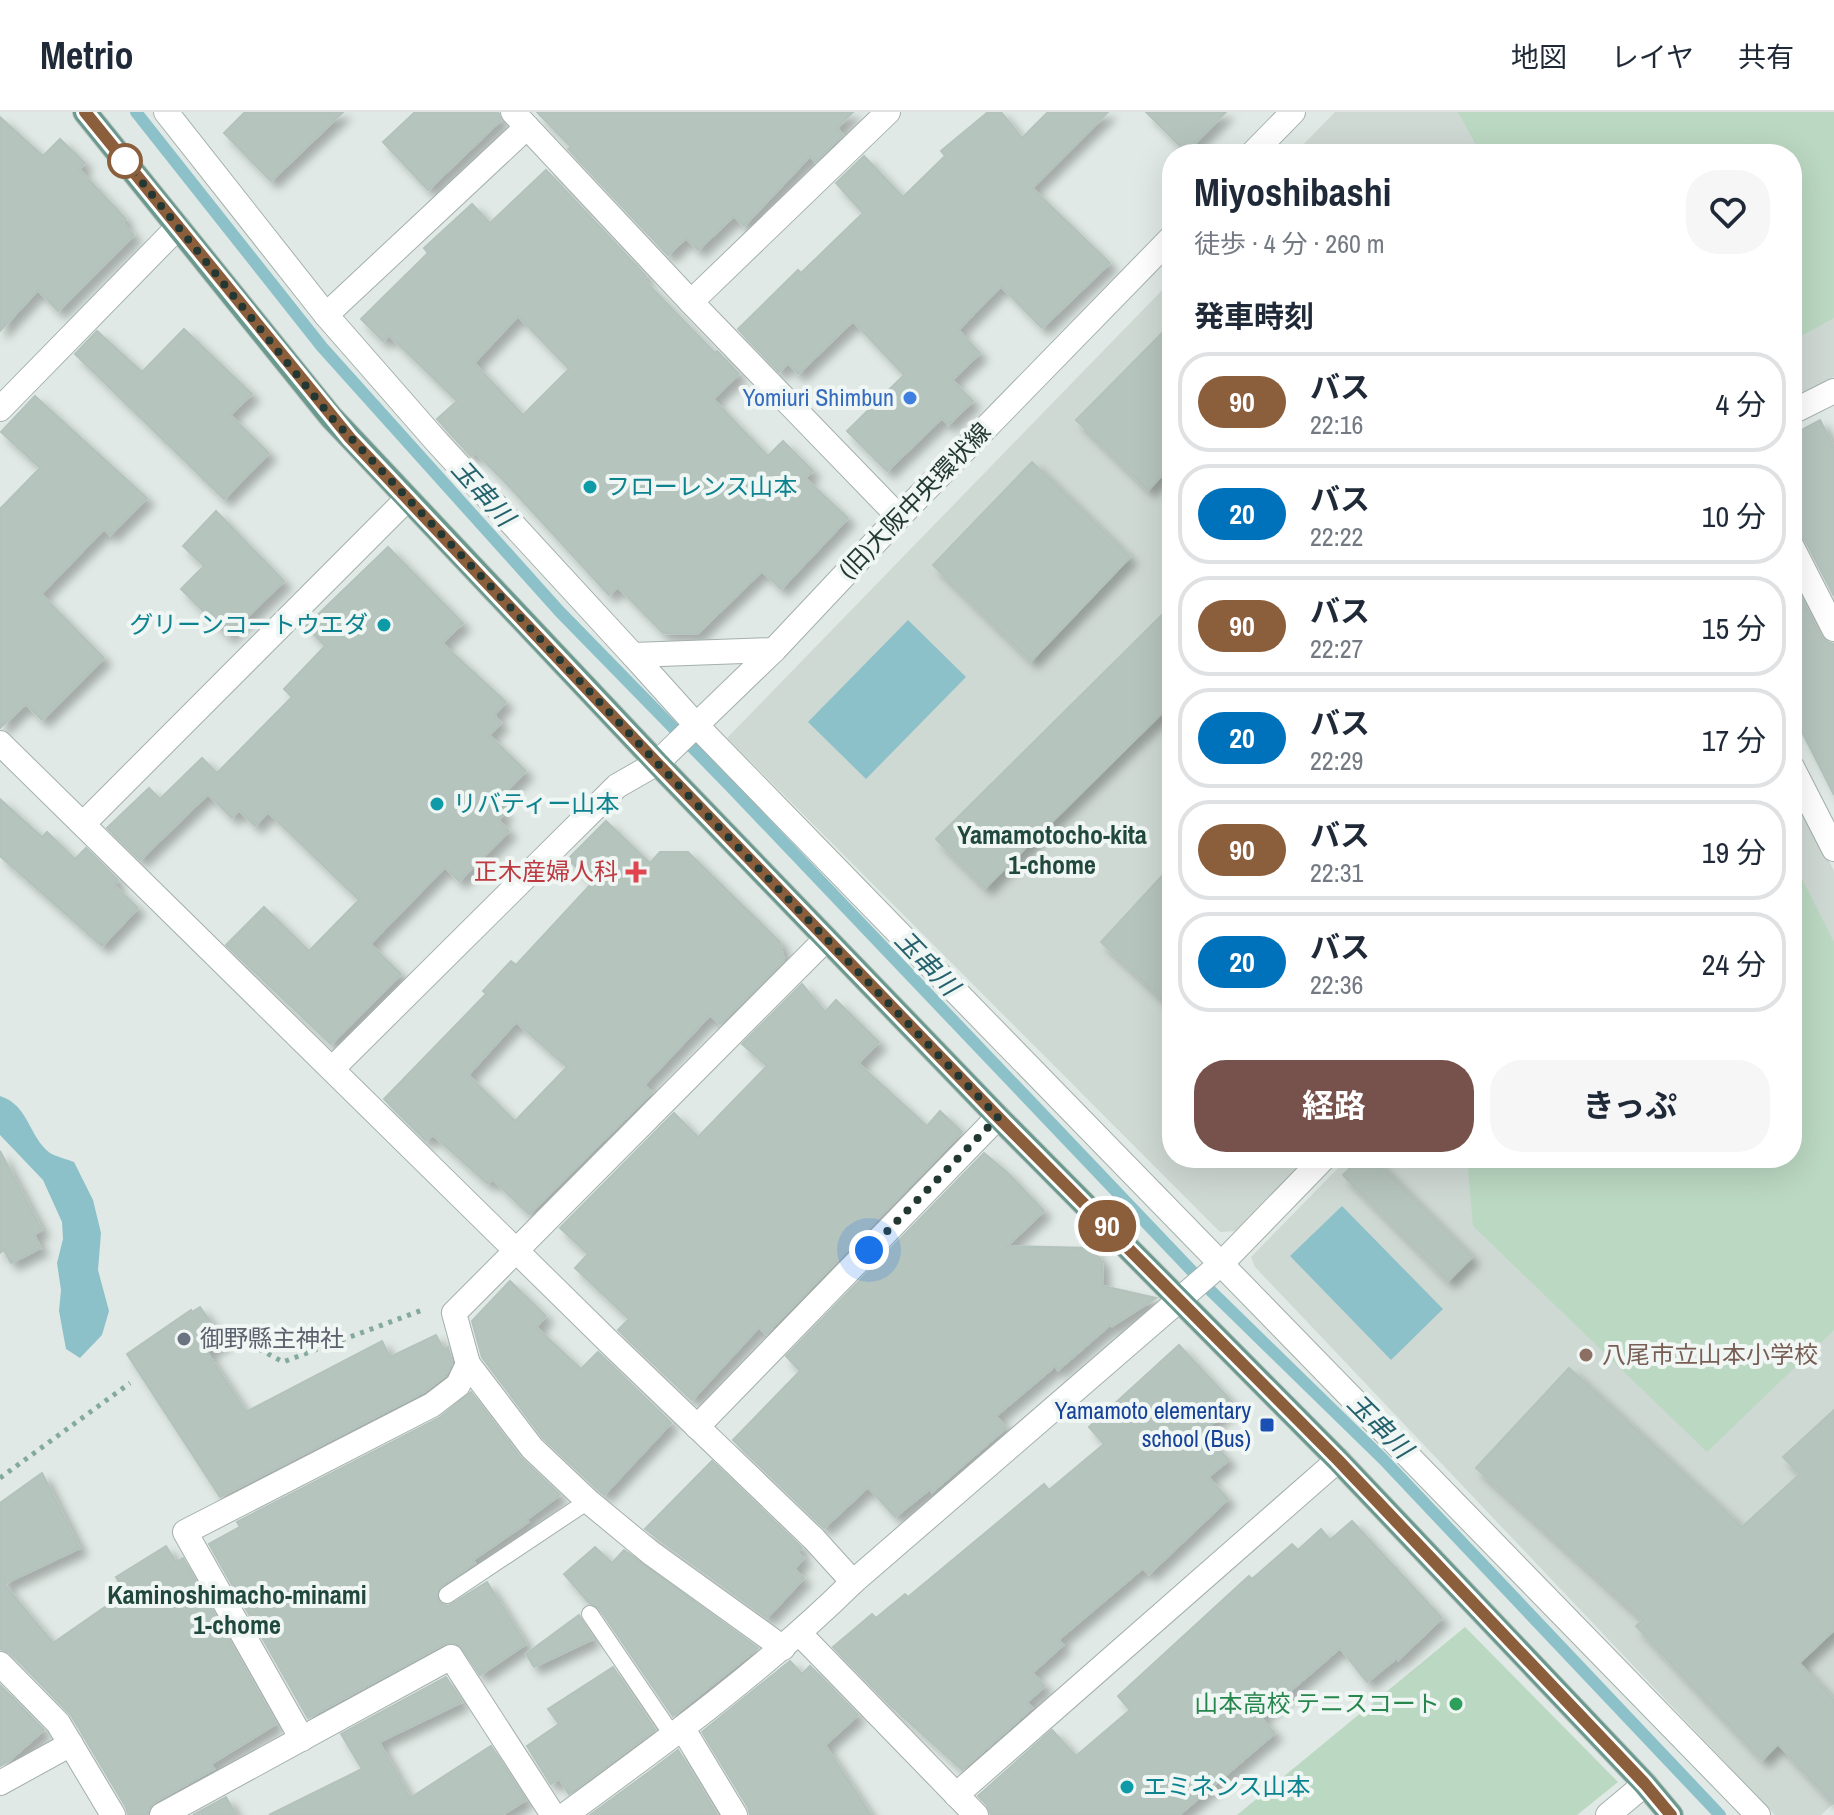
<!DOCTYPE html>
<html lang="ja">
<head>
<meta charset="utf-8">
<style>
	:root { --surface:#fff; --page:#f6f6f7; --text:#1f2937; --muted:#747a83; --line:#e0e1e3; --accent:#77514c }
	body { margin:0; font-family:"Archivo Narrow","Noto Sans JP",sans-serif; background:var(--page); color:var(--text); height:100vh; display:flex; flex-direction:column; font-size:30px; white-space:nowrap }
	* { box-sizing:border-box; margin:0 }
	p { font-size:26px; color:var(--muted) }
	.icon { flex:none; width:44px; height:44px; fill:none; stroke:currentColor; stroke-width:2; stroke-linecap:round; stroke-linejoin:round }
	.map { position:relative; flex:1; overflow:hidden }
	.details { position:absolute; left:1162px; top:32px; width:640px; height:1024px; display:flex; flex-direction:column; background:var(--surface); border-radius:32px; box-shadow:0 8px 32px #0002 }
	.details>* { flex:none }
	.badge { padding:0 16px; border-radius:26px; font-size:28px; line-height:52px }
	.you { position:absolute; width:40px; height:40px; margin:-20px; border:6px solid #fff; border-radius:50%; background:#1a73e8; box-shadow:0 0 0 12px #1a73e833 }
	.map>.badge { position:absolute; translate:-50% -50%; box-shadow:0 0 0 4px #fff }
	h2 { padding:0 32px; font-size:30px; line-height:72px }
	.round { display:grid; place-items:center; flex:none; width:84px; height:84px; border-radius:32px; background:var(--page) }
	.headline { display:flex; align-items:center; justify-content:space-between; height:136px; padding:0 32px }
	h1 { font-size:38px; font-weight:700; line-height:60px }
	.primary-button { display:flex; gap:16px; margin-top:auto; padding:16px 32px }
	.primary-button a { flex:1; height:92px; border-radius:32px; background:var(--accent); color:#fff; font-size:32px; font-weight:700; line-height:92px; text-align:center }
	.primary-button a+a { background:var(--page); color:var(--text) }
	ul { padding:0; list-style:none }
	li { display:flex; align-items:center; gap:24px; height:100px; margin:0 16px 12px; padding:0 16px; border:4px solid var(--line); border-radius:32px }
	li div { flex:1 }
	li b { display:block; font-size:30px }
	li em { font-style:normal }
	li .badge { min-width:88px; font-weight:700; text-align:center }
	header { display:flex; align-items:center; gap:48px; box-sizing:border-box; height:112px; padding:0 40px; background:var(--surface); border-bottom:2px solid var(--line) }
	header strong { font-size:38px }
	nav { display:flex; gap:44px; margin-inline-start:auto; font-size:28px }
	.map>svg:first-child { display:block }
	.built { fill:#cfd9d4 }
	.green { fill:#bbd8c2 }
	.water { fill:#8dc1c9 }
	.lines { fill:none; stroke-linecap:round; stroke-linejoin:round }
	.stream { stroke:#8dc1c9; stroke-width:12 }
	.building { fill:#b6c4be; stroke:#b3c2bc; stroke-width:2; fill-rule:evenodd; filter:url(#shadow) }
	.service-casing { stroke:#a4b0ac; stroke-width:18 }
	.minor-casing { stroke:#a4b0ac; stroke-width:26 }
	.tertiary-casing { stroke:#a4b0ac; stroke-width:26 }
	.primary-casing { stroke:#bdc3c2; stroke-width:26 }
	.path { stroke:#84aa9d; stroke-width:5; stroke-dasharray:4 6; stroke-linecap:butt }
	.service { stroke:#fff; stroke-width:16 }
	.minor { stroke:#fff; stroke-width:24 }
	.tertiary { stroke:#fff; stroke-width:24 }
	.primary { stroke:#699a8d; stroke-width:24 }
	.line-casing { stroke:#fff; stroke-width:18 }
	.line { stroke:#8b5e3c; stroke-width:12 }
	.walk { stroke:#233832; stroke-width:8; stroke-dasharray:0 14.4 }
	.stop-dot { fill:#fff; stroke:#8b5e3c; stroke-width:4 }
	.shop-dot { fill:#3f7fe0; stroke:#f0f6f3; stroke-width:3 }
	.culture-dot { fill:#0f9aa8; stroke:#f0f6f3; stroke-width:3 }
	.health-dot { fill:#e0444e; stroke:#f0f6f3; stroke-width:3 }
	.worship-dot { fill:#6b7280; stroke:#f0f6f3; stroke-width:3 }
	.education-dot { fill:#8d6e63; stroke:#f0f6f3; stroke-width:3 }
	.transit-dot { fill:#1a4fb4; stroke:#f0f6f3; stroke-width:3 }
	.leisure-dot { fill:#2e9e5b; stroke:#f0f6f3; stroke-width:3 }
	.labels { text-anchor:middle; stroke-width:8; stroke-linejoin:round; paint-order:stroke }
	.shop-label { font-size:24px; fill:#366cbe; stroke:#f0f6f3; text-anchor:end }
	.culture-label { font-size:24px; fill:#0d838f; stroke:#f0f6f3; text-anchor:start }
	.street-label { font-size:24px; fill:#233832; stroke:#f0f6f3 }
	.health-label { font-size:24px; fill:#be3a42; stroke:#f0f6f3; text-anchor:end }
	.worship-label { font-size:24px; fill:#5b616d; stroke:#f0f6f3; text-anchor:start }
	.education-label { font-size:24px; fill:#785e54; stroke:#f0f6f3; text-anchor:start }
	.transit-label { font-size:24px; fill:#164399; stroke:#f0f6f3; text-anchor:end }
	.leisure-label { font-size:24px; fill:#27864d; stroke:#f0f6f3; text-anchor:end }
	.water-label { font-size:26px; font-style:italic; fill:#24626d; stroke:#f0f6f3 }
	.neighbourhood-label { font-size:26px; font-weight:bold; fill:#21483d; stroke:#f0f6f3 }
</style>
</head>
<body>
<header>
<strong>Metrio</strong>
<nav><a>地図</a><a>レイヤ</a><a>共有</a></nav>
</header>
<div class="map">
<svg width="1834" height="1703" viewBox="0 0 1834 1703">
	<defs>
		<filter id="shadow"><feDropShadow dx="7" dy="7" stdDeviation="4" flood-color="#0004"/></filter>
	</defs>
	<rect width="100%" height="100%" fill="#e0e9e5"/>
	<g class="built">
		<polygon points="1335,0 1834,0 1834,265 1792,285 1792,42 1294,42"/>
		<polygon points="1172,168 1172,1046 1310,1046 1238,1119 1220,1120 727,626"/>
		<polygon points="1792,674 1834,759 1834,1691 1821,1703 1775,1703 1255,1155 1251,1145 1348,1046 1792,1046"/>
	</g>
	<g class="green">
		<polygon points="1458,0 1834,0 1834,206 1792,229 1792,42 1481,42"/>
		<polygon points="1792,747 1834,830 1834,1218 1707,1340 1473,1114 1467,1046 1792,1046"/>
		<polygon points="1465,1515 1618,1670 1577,1703 1237,1703"/>
	</g>
	<g class="water">
		<polygon points="908,508 966,565 866,667 808,610"/>
		<path d="M0 984C29 993 28 1024 50 1041 57 1045 67 1047 74 1050L93 1088 101 1121 98 1158 109 1199 102 1223 80 1246 66 1237 59 1199 61 1178 57 1151 63 1127 62 1110 43 1068 0 1023Z"/>
		<polygon points="1342,1094 1443,1197 1391,1248 1290,1144"/>
	</g>
	<g class="lines">
		<polyline class="stream" points="136,0 322,235 560,500 730,674 1210,1178 1383,1347 1720,1703"/>
	</g>
	<g class="building">
		<polygon points="245,0 343,0 271,69 224,21"/>
		<polygon points="415,0 498,0 501,8 428,78 383,30"/>
		<polygon points="537,0 853,0 837,16 843,23 815,50 810,44 744,114 734,104 698,138 686,126 668,143 568,37 571,35"/>
		<polygon points="988,0 1001,0 1022,26 1048,0 1108,0 1032,76 1110,151 1042,216 1001,174 958,218 980,241 952,268 973,289 948,313 942,306 887,359 847,319 904,263 853,209 798,262 788,251 779,260 738,217 798,158 801,161 863,101 836,71 864,44 903,85 945,44 941,39"/>
		<polygon points="1146,0 1226,0 1186,40"/>
		<polygon points="0,5 43,44 60,27 85,51 79,57 126,107 122,110 134,123 58,199 38,178 0,219"/>
		<path d="M546 58 646 164 643 167 715 241 717 239 739 262 713 287 768 344 783 329 813 359 805 366 848 406 781 477 762 459 697 522 663 521 618 475 609 483 507 372 475 340 471 344 437 307 457 289 389 223 383 229 361 207 428 141 424 136 472 92 490 111ZM518 204 569 257 523 303 474 251Z"/>
		<polygon points="1172,211 1172,353 1148,378 1076,308"/>
		<polygon points="184,217 252,282 230,303 269,341 224,387 75,242 97,219 142,260"/>
		<polygon points="35,284 147,386 110,423 104,417 41,482 104,546 42,608 26,592 0,616 0,397 40,356 1,320"/>
		<polygon points="1820,308 1834,335 1834,484 1805,428 1799,422 1792,420 1792,323"/>
		<polygon points="1032,350 1130,445 1031,549 933,453"/>
		<polygon points="216,399 284,469 228,524 181,477 204,454 183,434"/>
		<polygon points="388,435 463,511 442,531 506,590 494,603 501,611 489,623 526,659 495,690 505,701 498,708 509,719 459,769 445,755 370,832 401,862 331,932 226,833 264,795 309,839 359,788 268,700 255,714 239,698 232,706 208,682 140,748 107,716 149,676 160,687 202,646 217,661 292,585 284,577 325,534 306,514"/>
		<polygon points="1792,468 1821,524 1827,530 1834,532 1834,683 1792,600"/>
		<polygon points="1172,493 1172,591 985,776 936,727"/>
		<polygon points="0,687 42,725 47,720 75,747 86,736 118,768 114,773 138,796 102,834 0,744"/>
		<path d="M606 709 650 751 660 740H688L780 830 784 848 720 912 710 903 644 973 652 980 529 1102 492 1067 488 1072 433 1023 426 1029 384 987 486 882 483 879 511 849 516 853 592 771 568 747ZM516 910 567 955 515 1009 468 963Z"/>
		<polygon points="1172,753 1172,896 1101,830"/>
		<polygon points="802,872 825,900 836,888 879,930 858,951 927,1014 940,999 962,1020 766,1222 759,1215 692,1288 618,1218 629,1207 575,1156 588,1142 560,1116 674,1001 698,1025 767,954 742,932"/>
		<polygon points="0,1039 42,1118 34,1123 41,1136 11,1151 4,1138 0,1141"/>
		<polygon points="984,1041 1008,1061 1044,1099 1007,1134 1092,1136 1102,1150 1103,1174 1156,1186 1112,1214 1110,1213 1058,1258 1055,1254 996,1304 1006,1316 932,1380 930,1377 895,1405 868,1375 824,1416 733,1328 800,1259 786,1244"/>
		<polygon points="1360,1046 1373,1046 1472,1145 1448,1169 1343,1063"/>
		<polygon points="510,1169 546,1204 536,1215 581,1257 598,1240 671,1311 604,1383 543,1326 482,1245 472,1209"/>
		<polygon points="200,1195 224,1229 207,1240 246,1300 382,1229 390,1245 436,1223 444,1238 448,1235 452,1251 446,1263 424,1280 220,1385 127,1242 191,1198 192,1200"/>
		<polygon points="1179,1233 1234,1292 1203,1320 1229,1348 1208,1365 1228,1387 1149,1462 1143,1456 1058,1528 1063,1533 1032,1561 1045,1574 1027,1590 1032,1596 962,1658 889,1592 833,1535 872,1502 876,1506 905,1482 908,1485 1044,1372 1049,1378 1104,1332 1089,1315"/>
		<polygon points="1569,1256 1742,1415 1800,1362 1783,1345 1834,1298 1834,1518 1799,1551 1834,1588 1834,1692 1778,1632 1762,1648 1636,1514 1643,1508 1476,1356"/>
		<polygon points="471,1280 520,1345 560,1383 526,1408 528,1410 473,1448 475,1451 441,1474 436,1484 441,1492 448,1494 487,1470 526,1532 480,1563 459,1532 444,1532 308,1606 209,1432 240,1415 237,1410 439,1306"/>
		<polygon points="712,1349 802,1436 797,1440 804,1446 794,1457 804,1466 767,1506 645,1417"/>
		<polygon points="42,1361 80,1436 4,1472 53,1531 125,1481 116,1465 166,1434 176,1450 183,1446 276,1612 211,1652 214,1657 155,1690 149,1696 147,1703 128,1703 126,1695 71,1603 11,1541 0,1537 0,1391"/>
		<polygon points="1352,1409 1442,1506 1398,1548 1397,1546 1367,1570 1340,1536 1260,1605 1275,1621 1179,1703 991,1703 987,1693 978,1684 1052,1618 1076,1644 1130,1598 1118,1584 1249,1464 1252,1467 1292,1432 1298,1438 1321,1417 1330,1428"/>
		<polygon points="595,1435 612,1451 624,1438 758,1536 673,1604 599,1496 589,1491 564,1462"/>
		<polygon points="579,1503 593,1527 534,1555 526,1542"/>
		<polygon points="790,1549 802,1562 810,1554 858,1603 825,1633 871,1703 750,1703 748,1695 702,1620"/>
		<polygon points="613,1555 655,1618 569,1682 559,1667 551,1672 527,1634 559,1612 548,1597"/>
		<polygon points="446,1565 462,1590 379,1630 410,1686 491,1634 526,1688 502,1703 269,1703 362,1657 341,1622"/>
		<polygon points="0,1573 44,1618 10,1648 0,1654"/>
		<polygon points="678,1638 717,1703 590,1703 649,1660"/>
		<polygon points="226,1685 236,1703 193,1703"/>
	</g>
	<g class="lines">
		<defs>
			<g id="service">
				<polyline points="447,1483 588,1389"/>
				<polyline points="590,1502 673,1624"/>
			</g>
			<g id="minor">
				<polyline points="166,0 326,203 437,330 633,543 774,538"/>
				<polyline points="513,0 691,190 899,405"/>
				<polyline points="691,190 888,0"/>
				<polyline points="326,203 527,15"/>
				<polyline points="0,297 178,115"/>
				<polyline points="1792,300 1834,279"/>
				<polyline points="1792,435 1834,517"/>
				<polyline points="633,543 697,614 1758,1703"/>
				<polyline points="0,631 608,1229 814,1427 853,1470"/>
				<polyline points="1792,655 1834,737"/>
				<polyline points="83,712 407,387"/>
				<polyline points="333,956 617,674 657,651"/>
				<polyline points="468,1252 532,1336 588,1389 651,1441 783,1536"/>
				<polyline points="697,1315 998,1005"/>
				<polyline points="800,1522 976,1703"/>
				<polyline points="0,1552 58,1611 113,1703"/>
				<polyline points="683,1617 735,1703"/>
				<polyline points="302,1627 185,1420 432,1293 458,1273 468,1252 454,1201 826,827"/>
				<polyline points="0,1671 71,1632"/>
				<polyline points="956,1683 1338,1348"/>
				<polyline points="162,1703 451,1545 553,1703"/>
				<path d="M565 1703C665 1630 765 1557 853 1470L1223 1150 1324 1046"/>
			</g>
			<g id="tertiary">
				<polyline points="1252,42 1293,0"/>
				<polyline points="657,651 774,538 899,405 1172,125"/>
				<polyline points="1608,1703 1645,1672"/>
			</g>
			<polyline id="primary" points="85,0 331,305 657,651 998,1005 1338,1348 1645,1672 1671,1703"/>
		</defs>
		<use href="#service" class="service-casing"/>
		<use href="#minor" class="minor-casing"/>
		<use href="#tertiary" class="tertiary-casing"/>
		<use href="#primary" class="primary-casing"/>
		<g class="path">
			<polyline points="250,1232 283,1250 425,1197"/>
			<polyline points="0,1366 130,1271"/>
		</g>
		<use href="#service" class="service"/>
		<use href="#minor" class="minor"/>
		<use href="#tertiary" class="tertiary"/>
		<use href="#primary" class="primary"/>
	</g>
	<g class="lines">
		<defs>
			<polyline id="line" points="85,0 350,326 657,651 998,1005 1338,1348 1645,1672 1671,1703"/>
		</defs>
		<use href="#line" class="line-casing"/>
		<use href="#line" class="line"/>
		<polyline class="walk" points="125,49 331,305 657,651 998,1005 869,1138"/>
	</g>
	<circle class="stop-dot" cx="125" cy="49" r="16"/>
	<circle class="shop-dot" cx="910" cy="286" r="8"/>
	<g class="culture-dot">
		<circle cx="590" cy="375" r="8"/>
		<circle cx="384" cy="513" r="8"/>
		<circle cx="437" cy="692" r="8"/>
		<circle cx="1127" cy="1675" r="8"/>
	</g>
	<path class="health-dot" d="M632 748h8v8h8v8h-8v8h-8v-8h-8v-8h8z"/>
	<circle class="worship-dot" cx="184" cy="1227" r="8"/>
	<circle class="education-dot" cx="1586" cy="1243" r="8"/>
	<rect class="transit-dot" x="1259" y="1305" width="16" height="16" rx="4"/>
	<circle class="leisure-dot" cx="1456" cy="1592" r="8"/>
	<g class="labels">
		<g class="shop-label">
			<text x="894" y="294">Yomiuri Shimbun</text>
		</g>
		<g class="culture-label">
			<text x="606" y="383">フローレンス山本</text>
			<text x="368" y="521" text-anchor="end">グリーンコートウエダ</text>
			<text x="453" y="700">リバティー山本</text>
			<text x="1143" y="1683">エミネンス山本</text>
		</g>
		<g class="street-label">
			<text transform="translate(915 389) rotate(-46)" y="8">(旧)大阪中央環状線</text>
		</g>
		<g class="health-label">
			<text x="618" y="768">正木産婦人科</text>
		</g>
		<g class="worship-label">
			<text x="200" y="1235">御野縣主神社</text>
		</g>
		<g class="education-label">
			<text x="1602" y="1251">八尾市立山本小学校</text>
		</g>
		<g class="transit-label">
			<text x="1251" y="1307">Yamamoto elementary<tspan x="1251" dy="28">school (Bus)</tspan></text>
		</g>
		<g class="leisure-label">
			<text x="1440" y="1600">山本高校 テニスコート</text>
		</g>
		<g class="water-label">
			<text transform="translate(483 381) rotate(48)" y="9">玉串川</text>
			<text transform="translate(927 851) rotate(46)" y="9">玉串川</text>
			<text transform="translate(1380 1314) rotate(45)" y="9">玉串川</text>
		</g>
		<g class="neighbourhood-label">
			<text x="1052" y="732">Yamamotocho-kita<tspan x="1052" dy="30">1-chome</tspan></text>
			<text x="237" y="1492">Kaminoshimacho-minami<tspan x="237" dy="30">1-chome</tspan></text>
		</g>
	</g>
</svg>
<div class="you" style="left:869px;top:1138px"></div>
<b class="badge" style="left:1107px;top:1114px;background:#8b5e3c;color:#fff">90</b>
<section class="details">
<div class="headline"><div><h1>Miyoshibashi</h1><p>徒歩 · 4 分 · 260 m</p></div><a class="round"><svg class="icon" aria-label="heart" viewBox="0 0 24 24"><path d="M12 20l-8-8c-3-5 5-10 8-4 3-6 11-1 8 4z"/></svg></a></div>
<h2>発車時刻</h2>
<ul>
<li><span class="badge" style="background:#8b5e3c;color:#fff">90</span><div><b>バス</b><p>22:16</p></div><em>4 分</em></li>
<li><span class="badge" style="background:#0072bc;color:#fff">20</span><div><b>バス</b><p>22:22</p></div><em>10 分</em></li>
<li><span class="badge" style="background:#8b5e3c;color:#fff">90</span><div><b>バス</b><p>22:27</p></div><em>15 分</em></li>
<li><span class="badge" style="background:#0072bc;color:#fff">20</span><div><b>バス</b><p>22:29</p></div><em>17 分</em></li>
<li><span class="badge" style="background:#8b5e3c;color:#fff">90</span><div><b>バス</b><p>22:31</p></div><em>19 分</em></li>
<li><span class="badge" style="background:#0072bc;color:#fff">20</span><div><b>バス</b><p>22:36</p></div><em>24 分</em></li>
</ul>
<div class="primary-button"><a>経路</a><a>きっぷ</a></div>
</section>
</div>
</body>
</html>
